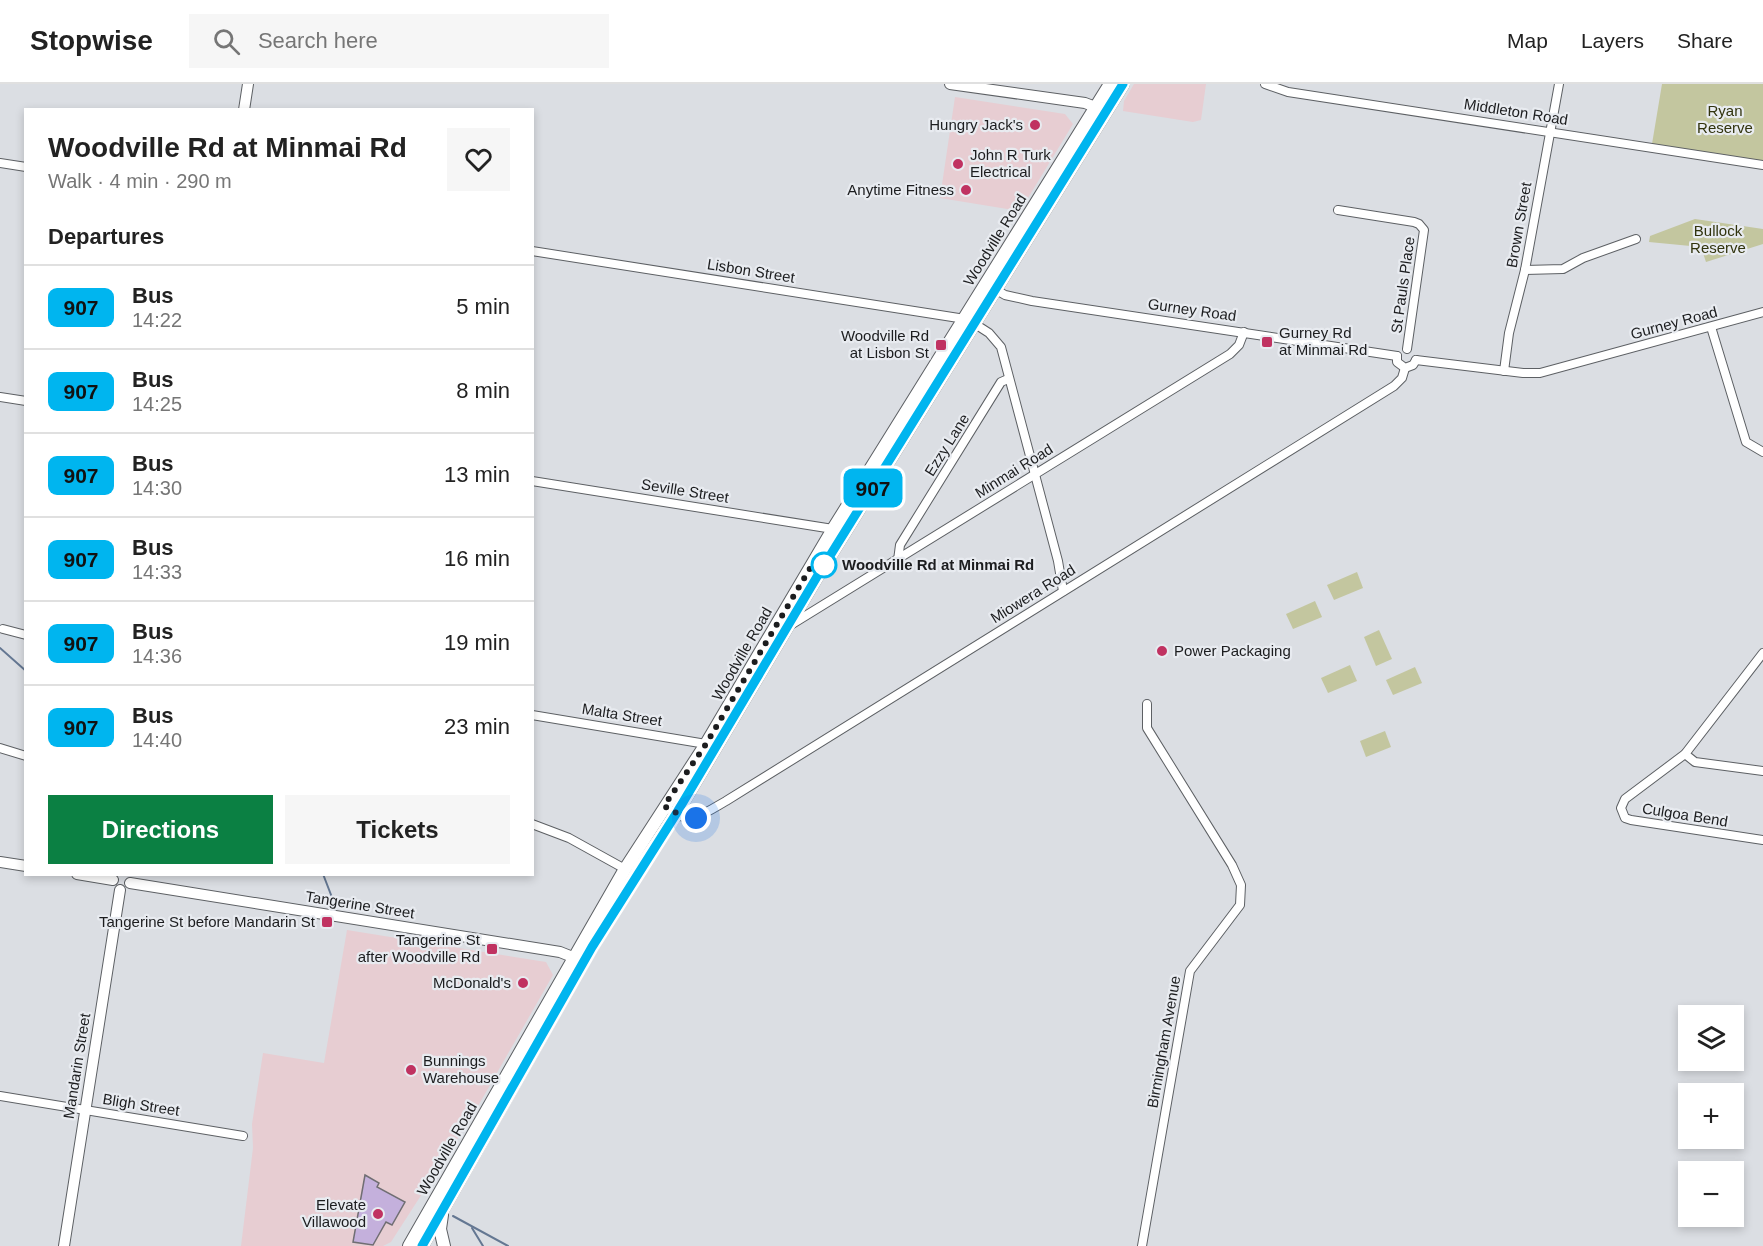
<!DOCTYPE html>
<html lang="en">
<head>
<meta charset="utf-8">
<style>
	:root { --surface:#fff; --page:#f6f6f6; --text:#222; --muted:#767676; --line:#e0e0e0; --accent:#0b8043 }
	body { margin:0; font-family:Helvetica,sans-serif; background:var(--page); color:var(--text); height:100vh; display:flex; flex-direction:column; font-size:22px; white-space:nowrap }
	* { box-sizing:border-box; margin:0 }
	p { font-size:20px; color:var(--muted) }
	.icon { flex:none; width:33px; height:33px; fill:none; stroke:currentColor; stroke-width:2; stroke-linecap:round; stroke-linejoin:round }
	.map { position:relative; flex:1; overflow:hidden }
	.sheet { position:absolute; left:24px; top:24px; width:510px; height:768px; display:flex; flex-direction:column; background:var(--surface); border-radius:0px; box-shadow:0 3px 9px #0003 }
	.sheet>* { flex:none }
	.badge { padding:0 12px; border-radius:9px; font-size:21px; line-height:39px }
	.tools { position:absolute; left:1678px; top:921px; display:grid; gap:12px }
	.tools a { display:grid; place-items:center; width:66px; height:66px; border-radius:0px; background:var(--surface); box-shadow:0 3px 9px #0003; font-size:30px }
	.you { position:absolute; width:30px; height:30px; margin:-15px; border:4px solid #fff; border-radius:50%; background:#1a73e8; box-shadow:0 0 0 9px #1a73e833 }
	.map>.badge { position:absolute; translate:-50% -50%; box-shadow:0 0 0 3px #fff }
	h2 { padding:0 24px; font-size:22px; line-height:54px }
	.round { display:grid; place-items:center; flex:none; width:63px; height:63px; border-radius:0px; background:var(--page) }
	.head { display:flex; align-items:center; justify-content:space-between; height:102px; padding:0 24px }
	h1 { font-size:28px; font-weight:800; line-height:45px }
	.cta { display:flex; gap:12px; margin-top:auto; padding:12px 24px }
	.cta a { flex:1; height:69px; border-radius:0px; background:var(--accent); color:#fff; font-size:24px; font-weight:800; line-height:69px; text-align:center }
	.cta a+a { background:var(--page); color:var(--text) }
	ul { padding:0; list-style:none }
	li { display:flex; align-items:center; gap:18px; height:84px; padding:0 24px; border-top:2px solid var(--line) }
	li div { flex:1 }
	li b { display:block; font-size:22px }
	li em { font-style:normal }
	li .badge { min-width:66px; font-weight:700; text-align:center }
	header { display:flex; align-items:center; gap:36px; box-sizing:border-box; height:84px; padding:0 30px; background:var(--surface); border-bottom:2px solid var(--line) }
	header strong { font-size:28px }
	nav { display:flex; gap:33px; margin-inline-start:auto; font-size:21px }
	.search { width:420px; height:54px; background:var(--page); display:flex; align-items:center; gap:15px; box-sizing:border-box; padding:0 21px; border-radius:0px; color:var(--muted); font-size:22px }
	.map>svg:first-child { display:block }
	.commercial { fill:#e7cdd2 }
	.green { fill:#c3c69f }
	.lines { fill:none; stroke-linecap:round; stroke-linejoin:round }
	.stream { stroke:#647792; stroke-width:2 }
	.building { fill:#c4b0dc; stroke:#706e73; stroke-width:1.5 }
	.minor-casing { stroke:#5d6064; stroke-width:10 }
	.tertiary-casing { stroke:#5d6064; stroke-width:12 }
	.secondary-casing { stroke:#5d6064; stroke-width:12 }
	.primary-casing { stroke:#5d6064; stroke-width:14 }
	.minor { stroke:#fff; stroke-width:8 }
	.tertiary { stroke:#fff; stroke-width:10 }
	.secondary { stroke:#fff; stroke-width:10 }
	.primary { stroke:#fff; stroke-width:12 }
	.line-casing { stroke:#fff; stroke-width:14 }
	.line { stroke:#00b5ef; stroke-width:9 }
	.walk { stroke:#1c1d1f; stroke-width:6; stroke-dasharray:0 10.8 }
	.poi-dot { fill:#c03261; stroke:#e8ebf0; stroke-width:2 }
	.stop-dot { fill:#fff; stroke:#00b5ef; stroke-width:3 }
	.labels { text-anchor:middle; stroke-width:4.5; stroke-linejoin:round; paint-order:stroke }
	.park-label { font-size:15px; fill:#31330d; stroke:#e8ebf0 }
	.street-label { font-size:15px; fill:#1c1d1f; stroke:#e8ebf0 }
	.poi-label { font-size:15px; fill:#1c1d1f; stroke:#e8ebf0; text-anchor:end }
	.stop-label { font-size:15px; font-weight:bold; fill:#1c1d1f; stroke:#e8ebf0; text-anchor:start }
</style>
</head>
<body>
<header>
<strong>Stopwise</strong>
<div class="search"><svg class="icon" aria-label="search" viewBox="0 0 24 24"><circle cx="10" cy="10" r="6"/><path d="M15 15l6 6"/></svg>Search here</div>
<nav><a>Map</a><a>Layers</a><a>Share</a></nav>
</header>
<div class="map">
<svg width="1763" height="1162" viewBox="0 0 1763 1162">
	<rect width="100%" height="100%" fill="#dbdee3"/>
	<g class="commercial">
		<polygon points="1134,0 1206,0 1201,36 1193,38 1123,27 1124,17"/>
		<polygon points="955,13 1065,30 1073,40 1020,127 940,114"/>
		<polygon points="347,846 546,878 553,891 474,1029 391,1158 383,1162 241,1162 253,1064 252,1040 263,969 324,979"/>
	</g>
	<g class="green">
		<polygon points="1662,0 1763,0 1763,79 1652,60"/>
		<polygon points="1695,135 1763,145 1763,160 1706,178 1701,163 1649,158 1650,152"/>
		<polygon points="1357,488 1363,504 1334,516 1327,501"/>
		<polygon points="1315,517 1322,533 1293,545 1286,530"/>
		<polygon points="1379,546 1392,575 1376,582 1364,553"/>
		<polygon points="1350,581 1357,597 1328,609 1321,594"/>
		<polygon points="1415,583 1422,599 1393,611 1386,596"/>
		<polygon points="1385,647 1391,663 1366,673 1360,657"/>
	</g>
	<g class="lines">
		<g class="stream">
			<polyline points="0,564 26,587"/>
			<polyline points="323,790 333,816"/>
			<polyline points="453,1132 508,1162"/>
			<polyline points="472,1144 483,1162"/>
		</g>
	</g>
	<polygon class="building" points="365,1091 379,1099 377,1103 405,1118 392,1141 386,1138 373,1161 353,1158"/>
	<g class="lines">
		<defs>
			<g id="minor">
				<polyline points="1265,0 1288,8 1763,81"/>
				<polyline points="0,79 26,83"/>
				<polyline points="1338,126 1414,138 1419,140 1424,146 1407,265"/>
				<polyline points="532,167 965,235"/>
				<polyline points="1525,186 1563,185 1583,174 1636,155"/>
				<polyline points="993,204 1005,211 1032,217 1397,272"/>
				<polyline points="975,240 989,249 1001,263 1058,477 1063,507"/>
				<polyline points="1711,243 1746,358 1763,368"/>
				<polyline points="1397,272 1397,278 1405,284 1413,281 1416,276"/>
				<polyline points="1416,276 1523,289 1540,289 1763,228"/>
				<polyline points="1504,287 1509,249 1525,186 1559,0"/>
				<polyline points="0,313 26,317"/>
				<polyline points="532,397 833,445"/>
				<polyline points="898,476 900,461 1001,298 1008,295"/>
				<polyline points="789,542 1230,270 1239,261 1244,248"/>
				<polyline points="3,545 26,551"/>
				<polyline points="1763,569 1685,670 1625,715 1621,724 1625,734 1631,736 1763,756"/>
				<polyline points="532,631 706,660"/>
				<polyline points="0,664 26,672"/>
				<polyline points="1685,670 1695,678 1763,687"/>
				<path d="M672 727C691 742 708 727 726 717L1394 302 1402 294 1405 284"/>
				<polyline points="532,740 569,754 625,785"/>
				<polyline points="0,1012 243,1052"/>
				<polyline points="1142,1162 1190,887 1240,821 1241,801 1232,781 1147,644 1147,620"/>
			</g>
			<g id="tertiary">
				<polyline points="244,26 248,0"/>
				<polyline points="0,778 26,782"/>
				<polyline points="77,790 113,796"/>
				<polyline points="130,799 560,868 580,876"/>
				<polyline points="64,1162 120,806"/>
			</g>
			<polyline id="secondary" points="950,0 1085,19 1103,26"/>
			<g id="primary">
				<polyline points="442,1131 440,1145 444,1162"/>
				<polyline points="409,1162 625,785 706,660 833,445 1110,0"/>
				<polyline points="422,1162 585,874 639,784 676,730 818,491 1123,0"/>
			</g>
		</defs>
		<use href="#minor" class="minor-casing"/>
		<use href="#tertiary" class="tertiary-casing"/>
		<use href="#secondary" class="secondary-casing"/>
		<use href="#primary" class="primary-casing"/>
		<use href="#minor" class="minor"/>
		<use href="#tertiary" class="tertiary"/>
		<use href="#secondary" class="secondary"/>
		<use href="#primary" class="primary"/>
	</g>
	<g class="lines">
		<defs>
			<polyline id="line" points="422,1162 592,863 676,730 818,491 1123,0"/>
		</defs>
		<use href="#line" class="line-casing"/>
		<use href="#line" class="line"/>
		<polyline class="walk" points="696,734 684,733 664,722 706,660 815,476 824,481"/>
	</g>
	<g class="poi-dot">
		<circle cx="1035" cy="41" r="6"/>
		<circle cx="958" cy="80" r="6"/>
		<circle cx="966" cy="106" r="6"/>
		<rect x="1261" y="252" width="12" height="12" rx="3"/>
		<rect x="935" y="255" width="12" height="12" rx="3"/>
		<circle cx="1162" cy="567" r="6"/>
		<rect x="321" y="832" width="12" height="12" rx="3"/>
		<rect x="486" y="859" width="12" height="12" rx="3"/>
		<circle cx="523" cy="899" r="6"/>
		<circle cx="411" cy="986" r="6"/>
		<circle cx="378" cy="1130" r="6"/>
	</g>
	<circle class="stop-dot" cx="824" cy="481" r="12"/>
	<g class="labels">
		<g class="park-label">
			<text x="1725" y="32">Ryan<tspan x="1725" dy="17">Reserve</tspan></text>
			<text x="1718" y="152">Bullock<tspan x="1718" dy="17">Reserve</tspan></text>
		</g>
		<g class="street-label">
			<text transform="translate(1516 28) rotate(9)" y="5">Middleton Road</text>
			<text transform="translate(1519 141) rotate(-80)" y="5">Brown Street</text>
			<text transform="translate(995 156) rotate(-58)" y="5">Woodville Road</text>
			<text transform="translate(751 187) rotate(9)" y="5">Lisbon Street</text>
			<text transform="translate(1403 201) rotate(-82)" y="5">St Pauls Place</text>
			<text transform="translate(1192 226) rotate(8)" y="5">Gurney Road</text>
			<text transform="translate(1674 239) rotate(-15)" y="5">Gurney Road</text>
			<text transform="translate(947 361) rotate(-58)" y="5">Ezzy Lane</text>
			<text transform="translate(1014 387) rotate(-32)" y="5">Minmai Road</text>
			<text transform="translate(685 407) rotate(9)" y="5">Seville Street</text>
			<text transform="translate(1033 510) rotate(-32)" y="5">Miowera Road</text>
			<text transform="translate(742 570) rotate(-60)" y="5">Woodville Road</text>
			<text transform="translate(622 631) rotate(9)" y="5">Malta Street</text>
			<text transform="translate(1685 731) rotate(9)" y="5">Culgoa Bend</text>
			<text transform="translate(360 821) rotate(9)" y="5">Tangerine Street</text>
			<text transform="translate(1164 958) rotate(-80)" y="5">Birmingham Avenue</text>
			<text transform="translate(77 982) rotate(-81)" y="5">Mandarin Street</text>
			<text transform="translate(141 1021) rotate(9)" y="5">Bligh Street</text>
			<text transform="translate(447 1065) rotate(-60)" y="5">Woodville Road</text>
		</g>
		<g class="poi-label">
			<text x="1023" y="46">Hungry Jack's</text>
			<text x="970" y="76" text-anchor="start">John R Turk<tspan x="970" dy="17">Electrical</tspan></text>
			<text x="954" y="111">Anytime Fitness</text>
			<text x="1279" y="254" text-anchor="start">Gurney Rd<tspan x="1279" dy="17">at Minmai Rd</tspan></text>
			<text x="929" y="257">Woodville Rd<tspan x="929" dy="17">at Lisbon St</tspan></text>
			<text x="1174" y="572" text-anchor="start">Power Packaging</text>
			<text x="315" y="843">Tangerine St before Mandarin St</text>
			<text x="480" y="861">Tangerine St<tspan x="480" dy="17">after Woodville Rd</tspan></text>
			<text x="511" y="904">McDonald's</text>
			<text x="423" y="982" text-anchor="start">Bunnings<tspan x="423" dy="17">Warehouse</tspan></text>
			<text x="366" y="1126">Elevate<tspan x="366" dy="17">Villawood</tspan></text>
		</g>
		<g class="stop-label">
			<text x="842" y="486">Woodville Rd at Minmai Rd</text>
		</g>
	</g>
</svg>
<div class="tools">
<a><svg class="icon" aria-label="layers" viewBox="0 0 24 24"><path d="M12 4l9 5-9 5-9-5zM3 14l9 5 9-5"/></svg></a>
<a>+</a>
<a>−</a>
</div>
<div class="you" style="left:696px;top:734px"></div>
<b class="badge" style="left:873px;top:404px;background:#00b5ef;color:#111">907</b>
<section class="sheet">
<div class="head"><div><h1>Woodville Rd at Minmai Rd</h1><p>Walk · 4 min · 290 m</p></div><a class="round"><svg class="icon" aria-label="heart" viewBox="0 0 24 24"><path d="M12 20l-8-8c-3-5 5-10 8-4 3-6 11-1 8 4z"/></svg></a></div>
<h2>Departures</h2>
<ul>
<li><span class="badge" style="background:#00b5ef;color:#111">907</span><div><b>Bus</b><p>14:22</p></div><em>5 min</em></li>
<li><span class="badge" style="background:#00b5ef;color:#111">907</span><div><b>Bus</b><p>14:25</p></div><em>8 min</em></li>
<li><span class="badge" style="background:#00b5ef;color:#111">907</span><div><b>Bus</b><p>14:30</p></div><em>13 min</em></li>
<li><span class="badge" style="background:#00b5ef;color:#111">907</span><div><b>Bus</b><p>14:33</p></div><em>16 min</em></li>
<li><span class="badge" style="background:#00b5ef;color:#111">907</span><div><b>Bus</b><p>14:36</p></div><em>19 min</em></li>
<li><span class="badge" style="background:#00b5ef;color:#111">907</span><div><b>Bus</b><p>14:40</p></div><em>23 min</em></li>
</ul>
<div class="cta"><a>Directions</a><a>Tickets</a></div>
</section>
</div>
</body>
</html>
